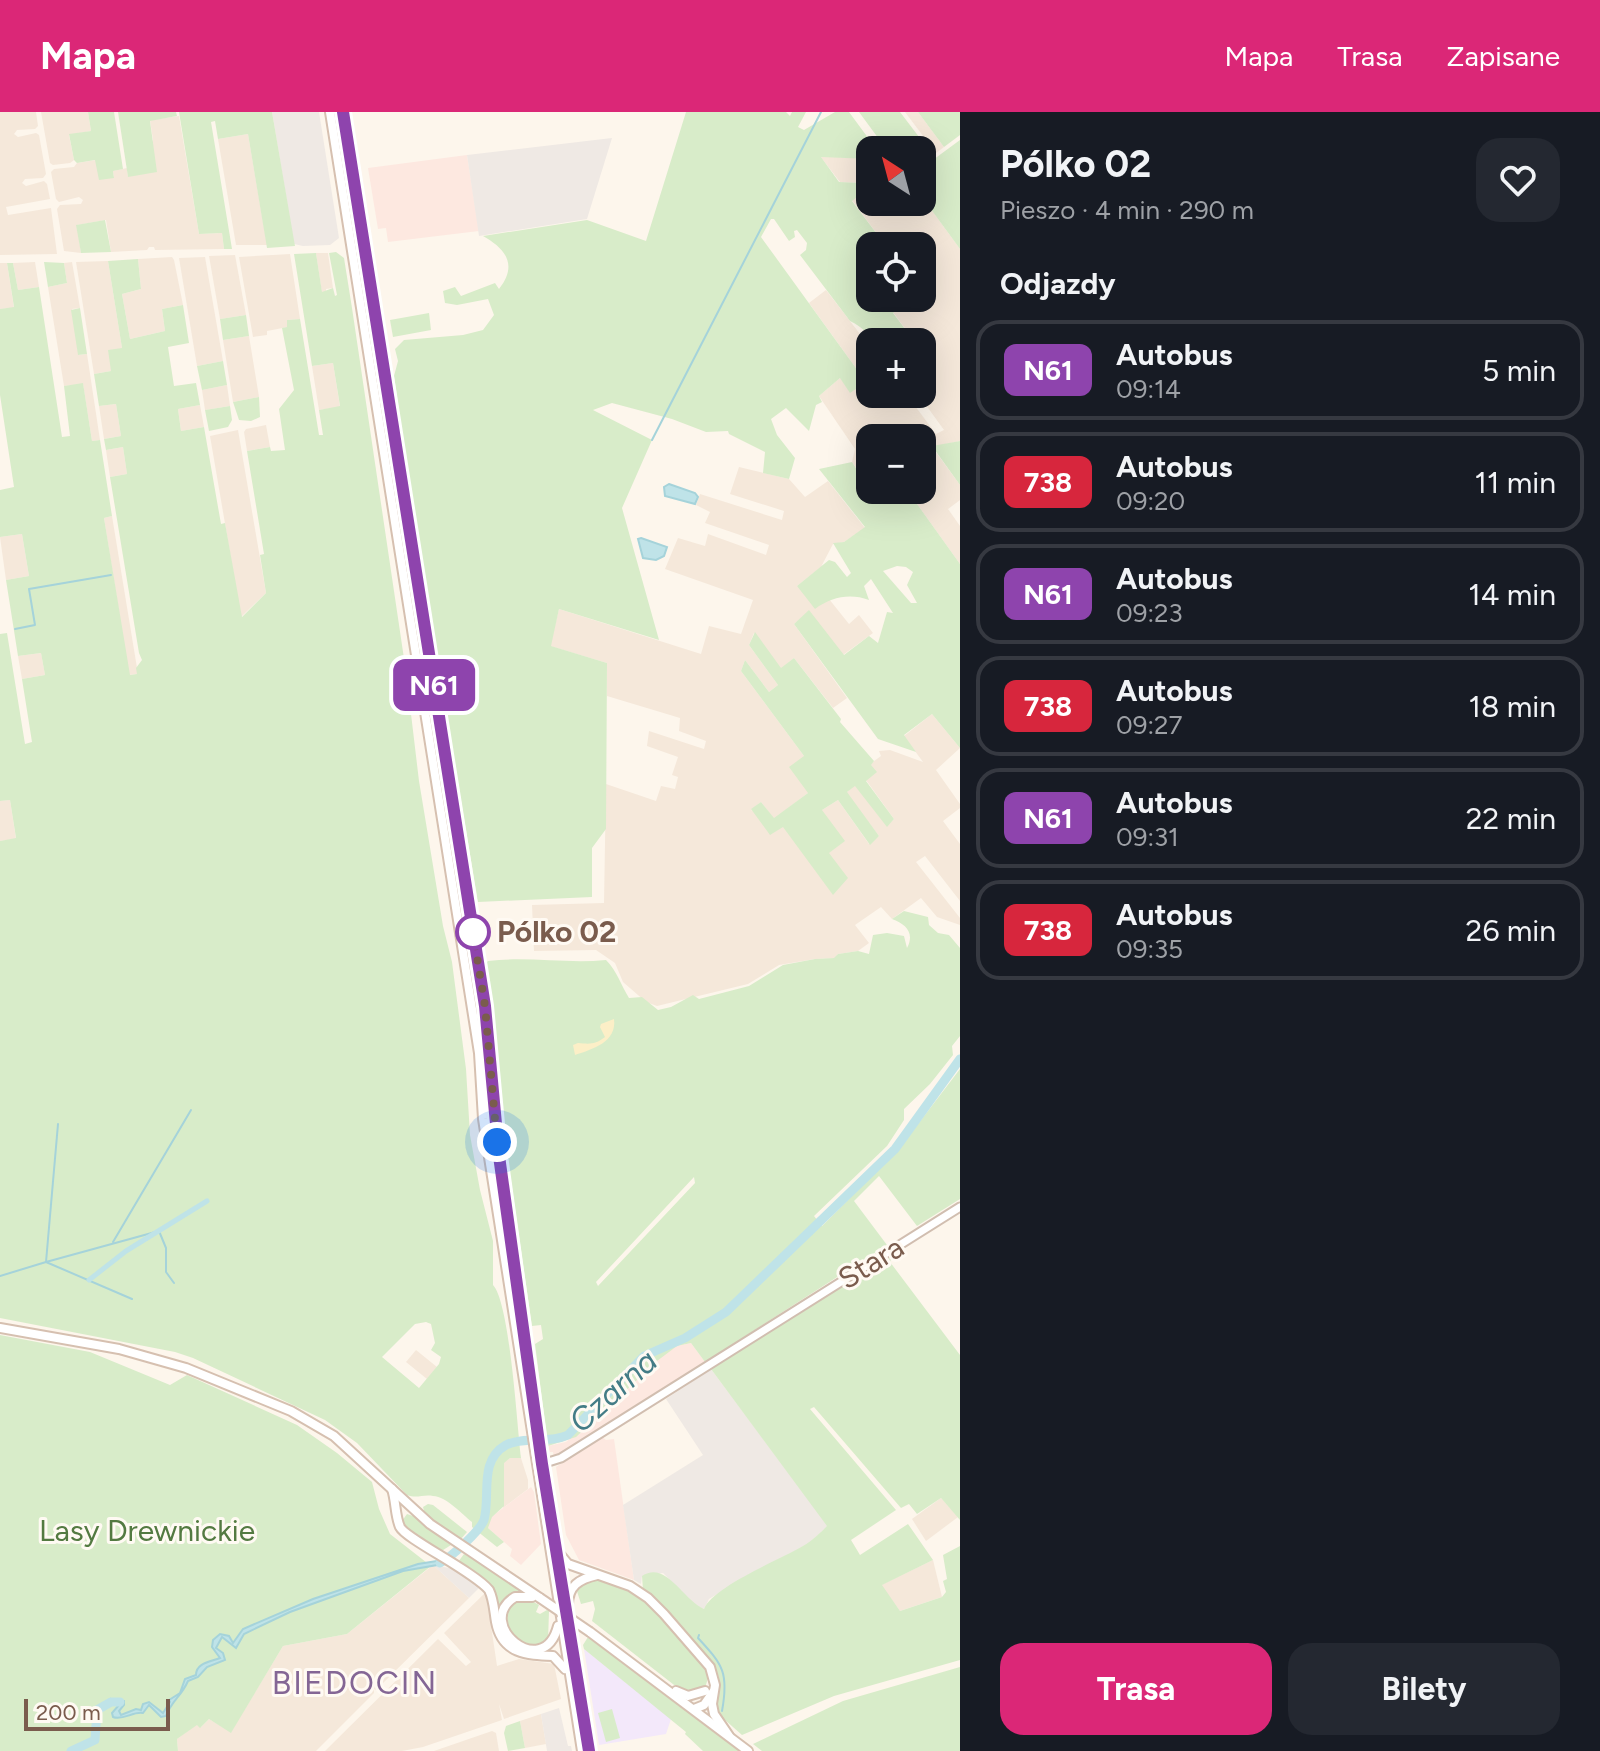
<!DOCTYPE html>
<html lang="pl">
<head>
<meta charset="utf-8">
<style>
	:root { --surface:#171b24; --page:#242831; --text:#f1f3f6; --muted:#9ea1a6; --line:#363941; --accent:#db2777 }
	body { margin:0; font-family:Figtree,sans-serif; background:var(--page); color:var(--text); height:100vh; display:flex; flex-direction:column; font-size:30px; white-space:nowrap }
	* { box-sizing:border-box; margin:0 }
	p { font-size:26px; color:var(--muted) }
	.icon { flex:none; width:44px; height:44px; fill:none; stroke:currentColor; stroke-width:2; stroke-linecap:round; stroke-linejoin:round }
	.map { position:relative; flex:1; overflow:hidden }
	.panel { display:flex; flex-direction:column; background:var(--surface); width:640px }
	.panel>* { flex:none }
	.badge { padding:0 16px; border-radius:12px; font-size:28px; line-height:52px }
	.needle { width:52px; rotate:324deg }
	.controls { position:absolute; left:856px; top:24px; display:grid; gap:16px }
	.controls a { display:grid; place-items:center; width:80px; height:80px; border-radius:16px; background:var(--surface); box-shadow:0 8px 32px #0002; font-size:40px }
	.scale { position:absolute; left:24px; bottom:20px; width:146px; box-sizing:border-box; padding-left:8px; border:4px solid #7a5c4d; border-top:0; font-size:22px; line-height:28px; white-space:nowrap; color:#7a5c4d; -webkit-text-stroke:6px #fffaf3; paint-order:stroke }
	.you { position:absolute; width:40px; height:40px; margin:-20px; border:6px solid #fff; border-radius:50%; background:#1a73e8; box-shadow:0 0 0 12px #1a73e833 }
	.map>.badge { position:absolute; translate:-50% -50%; box-shadow:0 0 0 4px #fff }
	h2 { padding:0 40px; font-size:30px; line-height:72px }
	.round { display:grid; place-items:center; flex:none; width:84px; height:84px; border-radius:24px; background:var(--page) }
	.head { display:flex; align-items:center; justify-content:space-between; height:136px; padding:0 40px }
	h1 { font-size:38px; font-weight:700; line-height:60px }
	.button { display:flex; gap:16px; margin-top:auto; padding:16px 40px }
	.button a { flex:1; height:92px; border-radius:24px; background:var(--accent); color:#fff; font-size:32px; font-weight:700; line-height:92px; text-align:center }
	.button a+a { background:var(--page); color:var(--text) }
	ul { padding:0; list-style:none }
	li { display:flex; align-items:center; gap:24px; height:100px; margin:0 16px 12px; padding:0 24px; border:4px solid var(--line); border-radius:24px }
	li div { flex:1 }
	li b { display:block; font-size:30px }
	li em { font-style:normal }
	li .badge { min-width:88px; font-weight:700; text-align:center }
	header { display:flex; align-items:center; gap:48px; box-sizing:border-box; height:112px; padding:0 40px; background:var(--accent); color:#fff }
	header strong { font-size:38px }
	nav { display:flex; gap:44px; margin-inline-start:auto; font-size:28px }
	main { display:flex; flex:1; min-height:0 }
	.map>svg:first-child { display:block }
	.residential { fill:#f5e8da }
	.commercial { fill:#fde8e0 }
	.industrial { fill:#efe9e4 }
	.education { fill:#f3e8fa }
	.green { fill:#d8ecc9; fill-rule:evenodd }
	.sand { fill:#fcefc7 }
	.water { fill:#bfe3e8; stroke:#a5d3da; stroke-width:2 }
	.lines { fill:none; stroke-linecap:round; stroke-linejoin:round }
	.stream { stroke:#a5d3da; stroke-width:2 }
	.canal { stroke:#bfe3e8; stroke-width:5 }
	.river { stroke:#bfe3e8; stroke-width:9 }
	.tertiary-casing { stroke:#d1beb0; stroke-width:11 }
	.secondary-casing { stroke:#d6c0b0; stroke-width:12 }
	.tertiary { stroke:#fff; stroke-width:7 }
	.secondary { stroke:#fff; stroke-width:8 }
	.secondary-bridge-casing { stroke:#d6c0b0; stroke-width:12; stroke-linecap:butt }
	.secondary-bridge { stroke:#fff; stroke-width:8 }
	.line-casing { stroke:#fff; stroke-width:18 }
	.line { stroke:#8e44ad; stroke-width:12 }
	.walk { stroke:#7a5c4d; stroke-width:8; stroke-dasharray:0 14.4 }
	.stop-dot { fill:#fff; stroke:#8e44ad; stroke-width:4 }
	.labels { text-anchor:middle; stroke-width:6; stroke-linejoin:round; paint-order:stroke }
	.stop-label { font-size:30px; font-weight:bold; fill:#7a5c4d; stroke:#fffaf3; text-anchor:start }
	.street-label { font-size:30px; fill:#7a5c4d; stroke:#fffaf3 }
	.park-label { font-size:30px; fill:#537a41; stroke:#fffaf3 }
	.water-label { font-size:32px; font-style:italic; fill:#437c86; stroke:#fffaf3 }
	.neighbourhood-label { font-size:32px; letter-spacing:2px; fill:#846695; stroke:#fffaf3 }
</style>
</head>
<body>
<header>
<strong>Mapa</strong>
<nav><a>Mapa</a><a>Trasa</a><a>Zapisane</a></nav>
</header>
<main>
<div class="map">
<svg width="960" height="1639" viewBox="0 0 960 1639">
	<rect width="100%" height="100%" fill="#fdf6ec"/>
	<g class="residential">
		<polygon points="0,0 36,0 38,14 35,17 17,18 14,22 18,25 36,21 39,23 46,62 43,66 25,67 22,71 26,74 44,69 47,72 50,87 6,95 8,103 51,96 57,142 0,143"/>
		<polygon points="41,0 88,0 91,19 69,23 74,48 70,51 53,53 50,51"/>
		<polygon points="905,0 918,0 944,35 936,41"/>
		<polygon points="179,4 199,122 222,121 224,137 155,138 154,135 149,135 147,138 111,140 106,108 77,113 81,141 64,139 57,97 60,93 81,92 83,88 79,85 59,90 56,87 51,60 54,57 74,55 77,51 96,48 114,66 113,59 127,56 128,65 153,28 150,8"/>
		<polygon points="248,22 267,133 236,133 218,27"/>
		<polygon points="820,44 870,47 870,90 922,90 922,85 960,137 960,329 932,335 960,373 960,388 948,397 960,414 960,452 907,378 922,378 922,326 870,326 870,375 852,350 855,337 819,284 840,266 866,270 809,191 826,178 870,235 870,282 906,282 936,322 944,318 918,282 922,282 922,250 927,246 922,240 922,230 915,230 893,200 913,186 922,186 922,134 886,134 852,88 867,77 863,71 840,70"/>
		<polygon points="316,141 328,141 333,176 326,177 326,180 322,181"/>
		<polygon points="290,142 300,207 287,208 288,215 267,219 267,223 253,225 239,145"/>
		<polygon points="235,143 246,203 220,207 209,144"/>
		<polygon points="172,145 174,148 183,193 162,197 165,219 130,227 122,182 141,177 138,147"/>
		<polygon points="205,145 223,249 197,254 179,146"/>
		<polygon points="108,149 122,236 111,259 94,262 76,150"/>
		<polygon points="35,150 39,175 18,178 13,151"/>
		<polygon points="72,150 80,196 72,197 79,243 87,242 100,328 92,329 83,272 64,274 48,175 67,171 64,151"/>
		<polygon points="0,151 7,151 14,196 0,197"/>
		<polygon points="249,224 259,285 233,290 223,228"/>
		<polygon points="333,251 340,295 319,298 312,254"/>
		<polygon points="227,273 230,294 205,298 202,278"/>
		<polygon points="116,292 121,324 104,327 99,294"/>
		<polygon points="200,293 204,315 181,319 178,297"/>
		<polygon points="266,313 270,335 247,339 244,320 246,317"/>
		<polygon points="238,318 266,481 241,505 210,324"/>
		<polygon points="123,335 127,362 110,365 106,338"/>
		<polygon points="739,355 789,367 805,385 828,369 865,416 844,430 833,432 821,455 797,474 829,487 849,512 859,503 873,521 843,543 809,499 794,512 847,586 833,596 794,546 781,557 754,521 749,533 778,573 769,580 745,548 741,559 804,644 808,681 774,707 761,690 751,698 783,714 833,782 822,698 838,688 869,732 879,724 846,681 855,673 887,714 894,707 866,668 870,652 881,644 879,639 890,638 923,650 904,624 932,602 960,636 936,658 960,692 960,696 943,709 960,732 960,789 925,744 916,750 960,806 960,813 937,805 921,786 892,807 881,795 855,813 869,831 858,839 838,842 835,846 815,847 779,853 748,872 657,894 646,890 623,870 615,851 596,838 534,839 532,793 604,791 606,672 656,689 661,674 675,677 678,665 672,663 678,645 647,634 649,619 704,637 706,629 679,619 680,606 607,584 607,551 550,534 559,497 701,542 709,514 741,522 753,488 665,457 678,426 705,434 708,422 766,443 769,433 705,411 710,400 696,393 700,382 782,408 784,399 730,382"/>
		<polygon points="112,404 138,562 129,563 104,406"/>
		<polygon points="22,422 29,464 6,468 0,425"/>
		<polygon points="41,541 45,563 22,567 18,544"/>
		<polygon points="10,688 16,727 0,729 0,689"/>
		<polygon points="416,1238 437,1255 427,1267 406,1250"/>
		<polygon points="510,1346 521,1346 528,1368 528,1377 503,1396 504,1350"/>
		<polygon points="941,1386 958,1405 926,1429 912,1407"/>
		<polygon points="933,1448 942,1485 900,1499 881,1473"/>
		<polygon points="433,1453 469,1486 376,1578 374,1577 374,1581 316,1639 178,1639 177,1627 197,1612 201,1615 209,1607 231,1620 283,1534 347,1522"/>
		<polygon points="486,1480 497,1554 519,1547 554,1552 561,1587 504,1607 499,1592 502,1608 423,1635 402,1639 325,1639 438,1527 466,1554 471,1550 444,1521"/>
		<polygon points="541,1602 546,1632 525,1636 520,1609"/>
		<polygon points="492,1619 496,1621 499,1639 434,1639"/>
	</g>
	<g class="commercial">
		<polygon points="467,43 479,119 388,130 386,116 378,117 368,56"/>
		<polygon points="691,1231 705,1250 554,1345 553,1340 550,1340 548,1334 566,1330 598,1304 658,1246 677,1234"/>
		<polygon points="602,1325 606,1328 614,1327 634,1468 579,1448 566,1423 556,1355"/>
		<polygon points="531,1375 534,1380 541,1432 521,1453 510,1444 512,1437 488,1416 491,1405"/>
	</g>
	<g class="industrial">
		<polygon points="272,0 319,0 339,126 330,133 303,134 294,132"/>
		<polygon points="612,26 587,107 479,124 467,43"/>
		<polygon points="711,1257 828,1414 807,1433 748,1463 709,1487 704,1497 695,1493 663,1461 642,1464 641,1472 634,1468 623,1393 703,1343 666,1287"/>
		<polygon points="433,1453 460,1458 481,1474 469,1486"/>
		<polygon points="559,1596 568,1634 571,1634 572,1639 547,1639 541,1602"/>
	</g>
	<polygon class="education" points="584,1537 671,1607 666,1622 599,1633"/>
	<g class="green">
		<polygon points="88,0 114,0 123,57 113,59 114,66 99,68 95,48 77,51 74,48 69,22 91,19"/>
		<polygon points="118,0 176,0 177,4 150,9 157,60 128,65"/>
		<polygon points="179,0 272,0 295,134 267,136 248,22 218,27 215,9 211,10 232,137 224,137 222,121 199,122"/>
		<path d="M686 0H786L790 4 792 0H806L798 15 804 18 835 0H849L877 38H870V47L821 45 839 70 863 71 867 77 852 89 886 134H870V186H912L893 201 915 230H896L890 221 885 222 884 229C871 227 862 214 850 209L800 143 806 138 807 131 797 118 794 119 795 125 789 129 774 107H771L761 125 866 270 850 281 840 266 819 284 822 290 816 293 809 319 786 296 771 307 777 323 795 346 789 367 763 361 765 340 729 322 728 319 706 320 672 307 612 291 593 298 652 328 622 396 659 528 559 497 551 534 607 551 606 717 592 736V785L478 790 418 432 394 264 398 249 395 237 404 228 463 223 483 218 494 203 488 187 457 193 445 191 443 179 455 175 461 184 495 171 499 177C518 153 506 137 483 124L587 108 646 129Z"/>
		<polygon points="859,0 900,0 932,42 922,50 922,38 887,38"/>
		<polygon points="918,0 960,0 960,23 944,35"/>
		<polygon points="960,28 960,137 922,85 922,56"/>
		<polygon points="105,108 111,140 81,141 76,113"/>
		<path d="M336 140 344 146 352 196 406 560 419 669 443 814 452 850 466 957 470 1023 480 1078 493 1129V1173C510 1191 517 1314 521 1346H510L504 1351V1394L492 1405 488 1416 504 1430 497 1435 472 1415V1410C462 1402 447 1385 433 1384 423 1382 417 1387 407 1383L357 1331 325 1308 193 1246 175 1240 0 1206V729L16 726 10 688 0 689V522L7 521 25 632 32 630 22 567 45 563 41 541 18 544 6 468 29 464 22 422 0 425V378L14 375 0 283V197L14 195 7 151H13L18 178 39 175 62 325 70 324 64 274 83 271 92 329 100 328 112 404 104 406 130 563 137 562 136 556 142 548 139 541 110 365 127 362 123 335 106 338 104 327 121 324 116 292 99 294 94 262 111 259 108 238 122 236 108 149 138 147 141 177 122 182 130 227 165 219 162 197 183 193 189 231 168 235 174 274 196 271 200 293 178 297 181 319 204 315 221 412 225 411 242 505 266 481 260 443 264 442 247 339 270 335 271 339 285 338 279 297 294 278 282 216 287 215V208L300 207 319 323H323L319 298 340 294 333 251 312 254 294 142 316 141 322 180 333 176 335 184 337 183 329 141ZM426 1210 431 1212 435 1231 431 1238 441 1245 439 1252 419 1276 382 1245 415 1212Z"/>
		<polygon points="44,150 64,151 67,171 48,175"/>
		<polygon points="80,196 87,242 78,243 71,198"/>
		<polygon points="429,201 431,218 393,225 390,208"/>
		<polygon points="246,203 249,224 223,228 220,207"/>
		<polygon points="223,249 227,273 202,278 197,254"/>
		<polygon points="259,285 260,305 251,309 239,308 233,290"/>
		<polygon points="230,294 232,308 228,315 209,319 205,298"/>
		<polygon points="960,329 960,373 932,334"/>
		<path d="M852 350 870 378 880 388 894 378H907L960 452V636L932 602 904 623 916 640 878 627 794 512 809 498 844 543 869 524 878 531 887 500 893 501 871 467 864 474 869 488C850 481 831 485 815 497L797 474 829 448 835 450 847 465 851 461 833 431 844 430 865 415 819 357ZM897 454 906 455 913 460 907 473 917 491H911L883 459Z"/>
		<polygon points="755,520 781,556 794,546 841,607 840,610 874,649 871,653 877,660 866,669 894,707 887,715 855,674 847,680 879,724 870,733 838,688 822,698 845,729 829,741 848,766 833,783 783,715 770,723 751,697 761,690 774,706 808,681 789,655 804,644 741,559 745,548 769,580 778,573 749,533"/>
		<path d="M904 799 928 805 929 813 938 821 949 823 960 836V924L952 934 953 943 930 972 904 997V1008L887 1034 814 1104 822 1114 899 1037 960 957V1087L917 1114 879 1064 854 1089 887 1133 705 1250 691 1231 677 1234 637 1264 638 1267 576 1325 548 1334 535 1232 543 1227 541 1213 532 1214 503 1014 494 907 484 854 488 849C527 844 567 852 606 848 617 859 621 873 629 886L642 885 658 898 671 895 693 883 699 887 749 874 783 853 815 847 834 846 838 842 858 839 869 842 873 823 887 821 904 824 907 836C915 821 906 812 892 807ZM694 1065 695 1071 598 1174 596 1170Z"/>
		<path d="M893 1142 890 1150 960 1243V1408L941 1386 917 1402 909 1392 901 1396 814 1295 810 1297 896 1398 851 1428 860 1443 908 1412 933 1448 882 1473 900 1499 942 1485 946 1480 943 1469 947 1467 943 1443 960 1434V1548L834 1584 742 1623 716 1600 719 1566 715 1555 667 1499 643 1478 642 1464C666 1448 683 1488 704 1497 712 1475 781 1447 803 1434 812 1429 820 1421 827 1414L711 1257Z"/>
		<polygon points="0,1223 90,1240 170,1273 187,1263 297,1313 337,1341 372,1370 379,1397 390,1422 431,1454 347,1522 283,1534 231,1621 209,1607 200,1616 197,1613 177,1627 178,1639 0,1639"/>
		<polygon points="428,1392 433,1393 467,1420 460,1428 425,1402 423,1395"/>
		<polygon points="407,1402 413,1404 451,1433 440,1440 403,1415 402,1409"/>
		<polygon points="464,1442 522,1478 505,1485 497,1499 495,1486 458,1450"/>
		<path d="M594 1467C645 1473 675 1519 706 1555L708 1566 705 1576 693 1582 678 1576 592 1509 595 1497 593 1489 581 1492 576 1476Z"/>
		<path d="M528 1487 539 1493 536 1500 540 1502 547 1498 549 1499 548 1529C521 1544 496 1518 513 1489Z"/>
		<polygon points="588,1525 739,1639 703,1639 685,1622 686,1620 584,1537 583,1533"/>
		<polygon points="960,1555 960,1639 762,1639 753,1632 843,1589"/>
		<polygon points="612,1597 620,1626 606,1630 598,1601"/>
		<polygon points="520,1609 525,1636 508,1639 504,1621 506,1614"/>
	</g>
	<path class="sand" d="M614 907C617 930 593 937 575 943L573 933 578 931C589 932 595 933 605 925L600 915 601 912Z"/>
	<g class="water">
		<polygon points="669,372 695,381 698,385 695,392 665,384 664,375"/>
		<polygon points="641,426 667,435 664,444 656,448 643,446 638,427"/>
		<path d="M443 1448 446 1450 443 1452 403 1459 290 1500 244 1522 236 1536 222 1525 216 1536 223 1541 225 1548 207 1555 198 1565 188 1569C181 1585 172 1588 166 1604L161 1605 149 1593 143 1601C133 1599 123 1609 113 1605L112 1601 119 1593 111 1592V1587L124 1589V1593L119 1599 121 1603 136 1597 141 1598 143 1592 149 1590 163 1601 170 1590 169 1588 180 1581 185 1567 196 1563C196 1551 210 1550 220 1546L212 1535 213 1528 220 1522 229 1524 233 1531 243 1517 313 1487 418 1452Z"/>
	</g>
	<g class="lines">
		<g class="stream">
			<polyline points="652,328 821,0"/>
			<polyline points="15,517 35,513 29,477 111,463"/>
			<polyline points="58,1012 46,1150 159,1119 166,1136 166,1160 174,1171"/>
			<polyline points="113,1130 191,998"/>
			<polyline points="0,1164 46,1150 132,1187"/>
			<path d="M699 1523 698 1526C723 1553 729 1561 722 1599"/>
		</g>
		<polyline class="canal" points="89,1168 126,1139 207,1089"/>
		<g class="river">
			<path d="M440 1451C450 1446 480 1419 484 1408 491 1383 478 1349 506 1333 524 1324 549 1332 568 1323L644 1244 685 1226 726 1200 895 1037 960 947"/>
			<polyline points="71,1639 95,1628 97,1598 111,1590 120,1590"/>
		</g>
		<defs>
			<polyline id="tertiary" points="542,1352 561,1346 960,1095"/>
			<g id="secondary">
				<polyline points="330,0 479,941 483,1007 582,1639"/>
				<polyline points="343,0 485,894 498,1037 545,1373 589,1639"/>
				<polyline points="0,1216 119,1237 186,1256 291,1299 334,1324 430,1412 540,1486"/>
				<path d="M392 1377C396 1389 395 1404 400 1415 406 1427 473 1459 489 1478 494 1488 494 1499 496 1510 502 1542 527 1543 553 1544L565 1557"/>
				<polyline points="558,1440 568,1452 630,1474 648,1486 664,1502 710,1555 715,1573 712,1592 714,1602 729,1624"/>
				<path d="M532 1485H515C473 1511 543 1571 558 1514"/>
				<path d="M568 1493C568 1474 579 1467 597 1463"/>
				<polyline points="590,1520 748,1639"/>
				<polyline points="676,1579 688,1584 705,1579"/>
				<polyline points="694,1597 704,1593 713,1580"/>
			</g>
		</defs>
		<use href="#tertiary" class="tertiary-casing"/>
		<use href="#secondary" class="secondary-casing"/>
		<use href="#tertiary" class="tertiary"/>
		<use href="#secondary" class="secondary"/>
		<defs>
			<polyline id="secondary-bridge" points="540,1486 590,1520"/>
		</defs>
		<use href="#secondary-bridge" class="secondary-bridge-casing"/>
		<use href="#secondary-bridge" class="secondary-bridge"/>
	</g>
	<g class="lines">
		<defs>
			<polyline id="line" points="343,0 485,894 499,1044 542,1352 589,1639"/>
		</defs>
		<use href="#line" class="line-casing"/>
		<use href="#line" class="line"/>
		<polyline class="walk" points="473,820 485,894 497,1030"/>
	</g>
	<circle class="stop-dot" cx="473" cy="820" r="16"/>
	<g class="labels">
		<g class="stop-label">
			<text x="497" y="830">Pólko 02</text>
		</g>
		<g class="street-label">
			<text transform="translate(871 1151) rotate(-32)" y="10">Stara</text>
		</g>
		<g class="park-label">
			<text x="147" y="1429">Lasy Drewnickie</text>
		</g>
		<g class="water-label">
			<text transform="translate(613 1279) rotate(-42)" y="11">Czarna</text>
		</g>
		<g class="neighbourhood-label">
			<text x="355" y="1582">BIEDOCIN</text>
		</g>
	</g>
</svg>
<div class="controls">
<a><svg class="needle" viewBox="-14 -14 28 28"><path d="M0-13l5 13h-10z" fill="#e53935"/><path d="M0 13l5-13h-10z" fill="#9ea1a6"/></svg></a>
<a><svg class="icon" aria-label="locate" viewBox="0 0 24 24"><circle cx="12" cy="12" r="6"/><path d="M12 2v4M12 18v4M2 12h4M18 12h4"/></svg></a>
<a>+</a>
<a>−</a>
</div>
<div class="scale">200 m</div>
<div class="you" style="left:497px;top:1030px"></div>
<b class="badge" style="left:434px;top:573px;background:#8e44ad;color:#fff">N61</b>
</div>
<section class="panel">
<div class="head"><div><h1>Pólko 02</h1><p>Pieszo · 4 min · 290 m</p></div><a class="round"><svg class="icon" aria-label="heart" viewBox="0 0 24 24"><path d="M12 20l-8-8c-3-5 5-10 8-4 3-6 11-1 8 4z"/></svg></a></div>
<h2>Odjazdy</h2>
<ul>
<li><span class="badge" style="background:#8e44ad;color:#fff">N61</span><div><b>Autobus</b><p>09:14</p></div><em>5 min</em></li>
<li><span class="badge" style="background:#d7263d;color:#fff">738</span><div><b>Autobus</b><p>09:20</p></div><em>11 min</em></li>
<li><span class="badge" style="background:#8e44ad;color:#fff">N61</span><div><b>Autobus</b><p>09:23</p></div><em>14 min</em></li>
<li><span class="badge" style="background:#d7263d;color:#fff">738</span><div><b>Autobus</b><p>09:27</p></div><em>18 min</em></li>
<li><span class="badge" style="background:#8e44ad;color:#fff">N61</span><div><b>Autobus</b><p>09:31</p></div><em>22 min</em></li>
<li><span class="badge" style="background:#d7263d;color:#fff">738</span><div><b>Autobus</b><p>09:35</p></div><em>26 min</em></li>
</ul>
<div class="button"><a>Trasa</a><a>Bilety</a></div>
</section>
</main>
</body>
</html>
